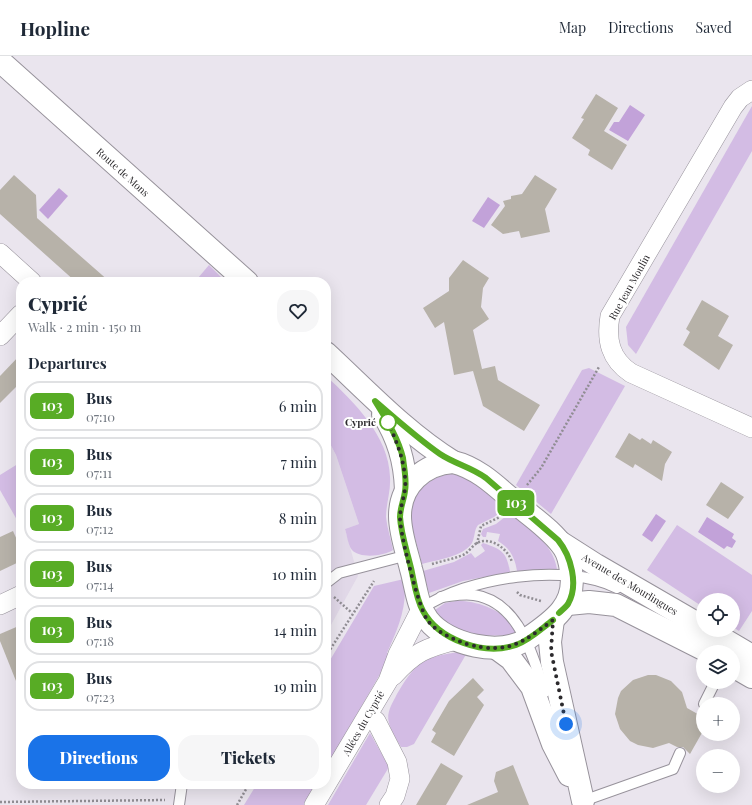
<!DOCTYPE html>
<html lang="en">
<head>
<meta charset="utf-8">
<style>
	:root { --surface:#fff; --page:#f6f6f7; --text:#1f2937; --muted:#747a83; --line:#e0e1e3; --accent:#1a73e8 }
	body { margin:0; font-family:"Playfair Display",serif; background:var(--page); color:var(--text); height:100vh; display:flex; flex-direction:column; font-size:15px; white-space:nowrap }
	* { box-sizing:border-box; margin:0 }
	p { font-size:13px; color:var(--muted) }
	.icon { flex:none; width:22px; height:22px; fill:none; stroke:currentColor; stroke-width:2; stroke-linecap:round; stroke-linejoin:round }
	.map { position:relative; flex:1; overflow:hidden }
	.side { position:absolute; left:16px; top:221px; width:315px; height:512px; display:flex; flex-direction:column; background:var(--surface); border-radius:16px; box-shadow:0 4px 16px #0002 }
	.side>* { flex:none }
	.badge { padding:0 8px; border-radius:6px; font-size:14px; line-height:26px }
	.controls { position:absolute; left:696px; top:537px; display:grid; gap:8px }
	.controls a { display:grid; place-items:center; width:44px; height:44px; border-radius:50%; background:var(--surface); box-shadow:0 4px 16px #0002; font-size:20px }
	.you { position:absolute; width:20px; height:20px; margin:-10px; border:3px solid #fff; border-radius:50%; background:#1a73e8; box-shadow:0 0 0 6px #1a73e833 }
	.map>.badge { position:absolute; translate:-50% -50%; box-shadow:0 0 0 2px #fff }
	h2 { padding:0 12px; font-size:15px; line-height:36px }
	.round { display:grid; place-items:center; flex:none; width:42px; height:42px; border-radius:16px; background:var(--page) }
	.summary { display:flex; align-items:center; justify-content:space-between; height:68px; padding:0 12px }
	h1 { font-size:19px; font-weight:800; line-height:30px }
	.cta { display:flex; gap:8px; margin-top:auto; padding:8px 12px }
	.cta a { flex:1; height:46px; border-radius:16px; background:var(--accent); color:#fff; font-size:16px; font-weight:800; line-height:46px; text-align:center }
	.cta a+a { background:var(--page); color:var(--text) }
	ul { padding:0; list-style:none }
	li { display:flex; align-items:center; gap:12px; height:50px; margin:0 8px 6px; padding:0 4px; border:2px solid var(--line); border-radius:16px }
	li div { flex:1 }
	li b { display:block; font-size:15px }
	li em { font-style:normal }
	li .badge { min-width:44px; font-weight:700; text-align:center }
	header { display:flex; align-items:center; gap:24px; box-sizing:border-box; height:56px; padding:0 20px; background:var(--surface); border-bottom:1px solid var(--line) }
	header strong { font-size:19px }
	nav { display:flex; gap:22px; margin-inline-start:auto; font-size:14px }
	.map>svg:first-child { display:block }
	.built { fill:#e1d8e8 }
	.green { fill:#d3bce4 }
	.water { fill:#c2a2d9 }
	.building { fill:#b7b2a9 }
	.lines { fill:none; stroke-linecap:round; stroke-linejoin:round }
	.lane-casing { stroke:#97929b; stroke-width:12 }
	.street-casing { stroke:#97929b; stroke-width:20 }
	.secondary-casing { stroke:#97929b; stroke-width:24 }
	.path { stroke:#908d93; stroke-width:2.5; stroke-dasharray:2 2; stroke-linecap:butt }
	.lane { stroke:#fff; stroke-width:10 }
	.street { stroke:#fff; stroke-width:19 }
	.secondary { stroke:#fff; stroke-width:22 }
	.line-casing { stroke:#fff; stroke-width:9 }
	.line { stroke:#58ac25; stroke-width:6 }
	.walk { stroke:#2c2a2d; stroke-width:4; stroke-dasharray:0 7.2 }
	.stop-dot { fill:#fff; stroke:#58ac25; stroke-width:2 }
	.labels { text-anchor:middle; stroke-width:4; stroke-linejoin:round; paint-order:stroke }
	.street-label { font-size:10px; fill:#2c2a2d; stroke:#fff }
	.stop-label { font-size:10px; font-weight:bold; fill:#2c2a2d; stroke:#fff; text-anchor:end }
</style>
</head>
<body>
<header>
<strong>Hopline</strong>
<nav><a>Map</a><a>Directions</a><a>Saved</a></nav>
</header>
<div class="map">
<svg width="752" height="749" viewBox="0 0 752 749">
	<rect width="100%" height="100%" fill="#eae5ee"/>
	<polygon class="built" points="326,380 336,399 359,468 345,473 358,520 326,578"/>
	<g class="green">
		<polygon points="752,50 752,95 636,298 628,289 626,271"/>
		<polygon points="209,209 226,226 202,226 198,222"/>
		<polygon points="589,312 625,330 551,458 516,429 582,314"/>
		<path d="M326 320C354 346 389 380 390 421 391 435 386 448 386 461 387 472 391 483 393 494 384 500 360 503 352 494 348 489 347 479 345 473L359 468 336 399 326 380Z"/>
		<polygon points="21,406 21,471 0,434 0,419"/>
		<path d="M450 418C473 420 491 434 505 453L494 461 478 469C474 474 475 481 472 487 463 501 436 504 422 508L412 471 410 469C408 443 424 422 450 418Z"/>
		<path d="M510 457C529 473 553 487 557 513L517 515C515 502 510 492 498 485L500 478 487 476 486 481H483L481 478 483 473 496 468Z"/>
		<polygon points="677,469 752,519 752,555 739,575 733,571 733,544 703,544 703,551 647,514"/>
		<path d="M483 487C501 493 507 496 510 516L463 525 429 537 423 515 454 506 471 497 475 502 485 495 481 489Z"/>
		<path d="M404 523C408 550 398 572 387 597L391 599 326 712V611L374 530Z"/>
		<path d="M456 545C477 544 509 555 516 578 494 582 443 580 435 554L445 547Z"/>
		<path d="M468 595 414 688 407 691H401C397 684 391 675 389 667 386 656 392 648 397 638 418 602 427 600 468 595Z"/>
		<polygon points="370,677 389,711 366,749 328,749"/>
		<polygon points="257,728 316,728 304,749 244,749"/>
	</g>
	<g class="water">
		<polygon points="630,49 645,59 628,85 609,74 614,66 619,66"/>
		<polygon points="59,132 68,140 48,163 39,154"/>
		<polygon points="488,141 500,149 484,172 472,165"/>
		<polygon points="656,458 666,465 652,486 642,479"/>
		<polygon points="707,461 734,478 732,482 736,485 732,492 727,490 724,493 698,476"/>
	</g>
	<g class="building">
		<polygon points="596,38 618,52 604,75 627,89 612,114 588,99 590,94 572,82 584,63 581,62"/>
		<polygon points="14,119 36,139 37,162 110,226 76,226 0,158 0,134"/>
		<polygon points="535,119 557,133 545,153 550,176 521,182 519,175 503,178 491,169 505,150 503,145 511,143 511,140 522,138"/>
		<polygon points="463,204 489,222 483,232 481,251 489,263 473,274 482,313 495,310 498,324 540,349 524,375 483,350 473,315 454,319 444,266 435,272 423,252 449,235 449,222"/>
		<polygon points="702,244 729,260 718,280 733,289 719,314 683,289 690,276 686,273"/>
		<polygon points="21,298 21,326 0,347 0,320"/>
		<polygon points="629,377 640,384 642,382 651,388 653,384 672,396 665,408 662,425 635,408 633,412 615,401"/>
		<polygon points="721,426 744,441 728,463 706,449"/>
		<polygon points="13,475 21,493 21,505 0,515 0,481"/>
		<polygon points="21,569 21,635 20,635 0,585 0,578"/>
		<polygon points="648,619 656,619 671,625 682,636 687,652 703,661 703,675 690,698 683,691 677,691 669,687 653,692 638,689 630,685 620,673 615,658 618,642 621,635 633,624"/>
		<polygon points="473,622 484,634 477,641 484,649 454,700 431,686 436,677 432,674 449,645"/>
		<polygon points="441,707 463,720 446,749 416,749"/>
		<polygon points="513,709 529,749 467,749 498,736 494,725 496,716"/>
	</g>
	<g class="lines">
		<defs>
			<g id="lane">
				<polyline points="326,527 339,517 408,499"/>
				<path d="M441 541C452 540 463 537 474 539 520 546 532 600 545 636"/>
				<path d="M421 553C467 521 566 506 617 532"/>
				<polyline points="704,648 715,626"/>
				<polyline points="582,744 583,745 673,713 680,697"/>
				<polyline points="179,749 182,728"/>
			</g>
			<g id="street">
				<path d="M752 34 740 42 733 51 610 260C606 284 610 303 631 317L752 372"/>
				<polyline points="0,197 32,226"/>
				<polyline points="0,280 21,258"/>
				<polyline points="0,549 21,539"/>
				<path d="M393 620C415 596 425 592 456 584"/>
				<polyline points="368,660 376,665 397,706 400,723 395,740 389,749"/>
				<polyline points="314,749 388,625 398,598 421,553"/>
			</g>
			<g id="secondary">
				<polyline points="0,5 247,226"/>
				<path d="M326 297C367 335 405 376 453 406"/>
				<path d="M383 358C398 382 405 405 406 434"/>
				<path d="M453 406C479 412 498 432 518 449 533 462 553 475 564 492 568 498 570 507 571 515 577 549 553 565 527 583 502 601 447 589 428 564 417 550 416 530 411 513 407 496 400 478 400 460 400 429 424 408 453 406Z"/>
				<polyline points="560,486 596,509 703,571"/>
				<polyline points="568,548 589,546 616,549 709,596"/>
				<polyline points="553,564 550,586 552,606 583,745"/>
				<polyline points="708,574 752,600"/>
				<polyline points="496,592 511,603 532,631 553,688 569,719"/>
				<polyline points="733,610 752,621"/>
			</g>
		</defs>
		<use href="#lane" class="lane-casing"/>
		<use href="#street" class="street-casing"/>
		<use href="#secondary" class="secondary-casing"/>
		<g class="path">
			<polyline points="527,429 541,412 599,311"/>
			<polyline points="477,488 481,470 500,461"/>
			<path d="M432 508C442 505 453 503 463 499 469 496 472 490 477 487 491 480 508 493 512 506"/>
			<polyline points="517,536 520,539 541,545"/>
			<polyline points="334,541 352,557"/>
			<polyline points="326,600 374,525"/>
			<polyline points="0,746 165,744"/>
			<polyline points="237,749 249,728"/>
		</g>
		<use href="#lane" class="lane"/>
		<use href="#street" class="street"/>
		<use href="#secondary" class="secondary"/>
	</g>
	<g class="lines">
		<defs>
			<path id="line" d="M553 564C541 573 530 584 516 589 484 600 439 584 423 555 416 543 414 525 411 512 407 495 401 478 400 461 400 452 404 444 405 435 407 425 404 412 403 402 398 381 386 363 375 345 396 363 417 382 440 398 455 408 471 411 486 422L558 484C571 500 579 529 568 548 566 551 562 554 559 557"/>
		</defs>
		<use href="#line" class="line-casing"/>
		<use href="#line" class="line"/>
		<path class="walk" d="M388 366C396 385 403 400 405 421 407 435 401 446 400 460 399 475 419 554 428 565 438 577 453 583 467 588 508 599 522 587 553 564L551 595 566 668"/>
	</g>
	<circle class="stop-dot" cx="388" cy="366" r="8"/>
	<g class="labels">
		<g class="street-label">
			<text transform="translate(123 116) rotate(42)" y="4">Route de Mons</text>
			<text transform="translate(629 231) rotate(-61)" y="4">Rue Jean Moulin</text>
			<text transform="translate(630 528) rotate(31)" y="4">Avenue des Mourlingues</text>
			<text transform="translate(363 667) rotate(-60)" y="4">Allées du Cyprié</text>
		</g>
		<g class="stop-label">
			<text x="376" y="370">Cyprié</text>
		</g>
	</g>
</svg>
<div class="controls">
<a><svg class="icon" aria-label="locate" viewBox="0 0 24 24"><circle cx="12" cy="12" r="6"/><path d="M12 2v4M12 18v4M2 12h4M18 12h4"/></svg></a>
<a><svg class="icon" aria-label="layers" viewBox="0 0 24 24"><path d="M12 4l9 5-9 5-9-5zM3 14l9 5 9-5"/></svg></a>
<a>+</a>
<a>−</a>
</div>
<div class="you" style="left:566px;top:668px"></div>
<b class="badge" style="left:516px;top:447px;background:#58ac25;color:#fff">103</b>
<section class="side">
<div class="summary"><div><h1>Cyprié</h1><p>Walk · 2 min · 150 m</p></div><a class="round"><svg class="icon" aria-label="heart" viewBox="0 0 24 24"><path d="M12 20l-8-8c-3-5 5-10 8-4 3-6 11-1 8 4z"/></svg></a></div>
<h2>Departures</h2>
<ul>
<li><span class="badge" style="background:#58ac25;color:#fff">103</span><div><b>Bus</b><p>07:10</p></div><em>6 min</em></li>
<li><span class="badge" style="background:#58ac25;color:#fff">103</span><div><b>Bus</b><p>07:11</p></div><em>7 min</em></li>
<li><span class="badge" style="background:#58ac25;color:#fff">103</span><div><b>Bus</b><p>07:12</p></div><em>8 min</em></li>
<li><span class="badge" style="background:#58ac25;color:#fff">103</span><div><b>Bus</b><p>07:14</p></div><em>10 min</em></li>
<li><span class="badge" style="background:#58ac25;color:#fff">103</span><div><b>Bus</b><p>07:18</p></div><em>14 min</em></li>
<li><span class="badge" style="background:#58ac25;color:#fff">103</span><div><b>Bus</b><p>07:23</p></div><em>19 min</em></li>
</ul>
<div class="cta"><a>Directions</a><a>Tickets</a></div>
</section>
</div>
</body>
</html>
